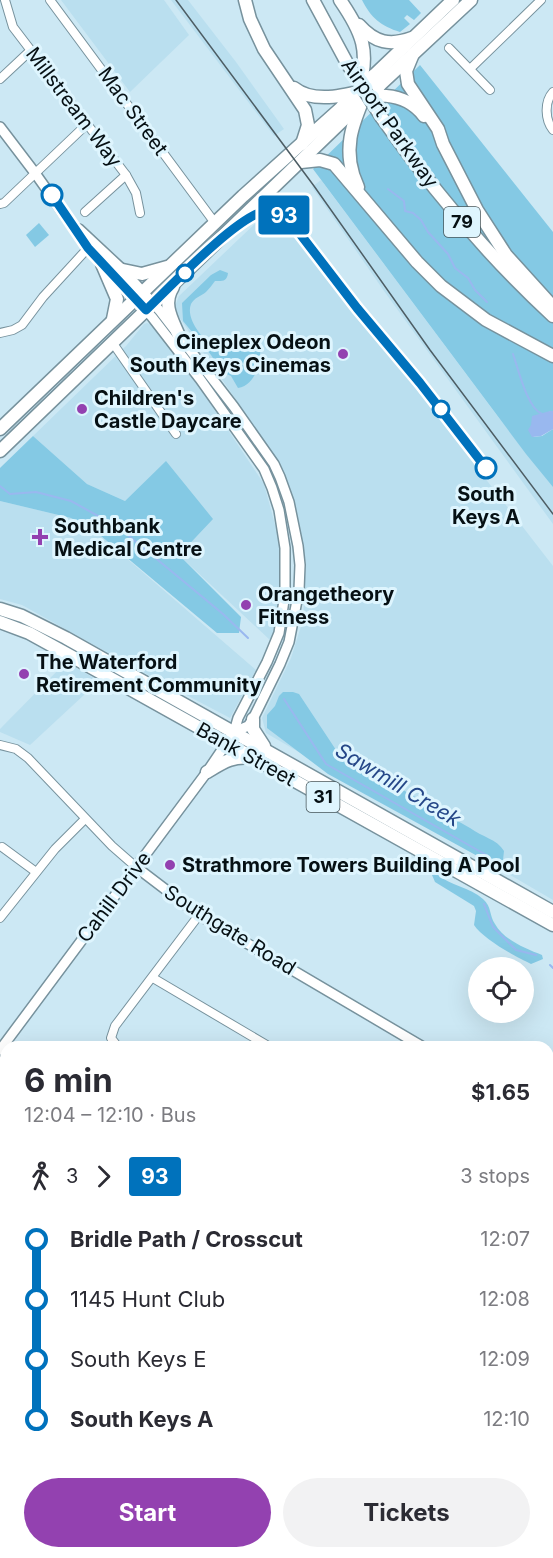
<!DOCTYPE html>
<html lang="en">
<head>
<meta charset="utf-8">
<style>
	:root { --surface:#fff; --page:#f2f2f3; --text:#2b2b33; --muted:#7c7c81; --accent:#9341b0 }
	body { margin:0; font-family:Inter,sans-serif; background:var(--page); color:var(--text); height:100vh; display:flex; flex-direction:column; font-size:22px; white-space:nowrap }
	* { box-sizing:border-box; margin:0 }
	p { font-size:20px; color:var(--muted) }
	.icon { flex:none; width:33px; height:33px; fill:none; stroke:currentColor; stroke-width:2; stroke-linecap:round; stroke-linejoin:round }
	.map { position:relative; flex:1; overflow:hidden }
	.details { position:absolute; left:0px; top:1041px; width:554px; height:518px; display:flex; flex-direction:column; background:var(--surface); border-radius:18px 18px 0 0; box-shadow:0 6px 24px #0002 }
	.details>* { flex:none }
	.badge { padding:0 12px; border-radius:4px; font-size:21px; line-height:39px }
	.buttons { position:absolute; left:468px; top:957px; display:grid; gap:12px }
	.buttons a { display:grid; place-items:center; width:66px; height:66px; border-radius:50%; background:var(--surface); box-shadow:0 6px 24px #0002; font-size:30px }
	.map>.badge { position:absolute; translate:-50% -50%; box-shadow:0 0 0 3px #fff }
	.legs { display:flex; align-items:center; gap:9px; height:66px; padding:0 24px; font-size:20px }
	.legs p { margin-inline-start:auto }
	.headline { display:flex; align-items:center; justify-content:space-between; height:102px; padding:0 24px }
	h1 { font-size:33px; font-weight:700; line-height:45px }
	.action { display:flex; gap:12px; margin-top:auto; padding:12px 24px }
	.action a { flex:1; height:69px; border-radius:36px; background:var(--accent); color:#fff; font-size:24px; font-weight:700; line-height:69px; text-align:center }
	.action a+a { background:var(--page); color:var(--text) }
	ul { padding:0 24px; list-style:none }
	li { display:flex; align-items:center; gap:21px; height:60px; font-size:22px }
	li i { display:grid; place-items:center; width:9px; height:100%; margin:0 8px; background:currentColor }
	li i::after { content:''; width:15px; height:15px; margin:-8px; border:4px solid; border-radius:50%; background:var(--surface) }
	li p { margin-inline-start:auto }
	li:first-child i { background:linear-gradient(#0000 50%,currentColor 0) }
	li:last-child i { background:linear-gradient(currentColor 50%,#0000 0) }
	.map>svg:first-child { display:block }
	.built { fill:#badfef }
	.green { fill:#84c9e4 }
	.water { fill:#99b8ef }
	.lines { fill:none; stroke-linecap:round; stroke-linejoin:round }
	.stream { stroke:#99b8ef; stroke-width:2 }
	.minor-casing { stroke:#77929d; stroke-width:10 }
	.tertiary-casing { stroke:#77929d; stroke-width:12 }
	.primary-casing { stroke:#77929d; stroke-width:15 }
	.trunk-casing { stroke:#77929d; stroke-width:15 }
	.minor { stroke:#fff; stroke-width:8 }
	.tertiary { stroke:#fff; stroke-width:9 }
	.primary { stroke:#fff; stroke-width:12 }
	.trunk { stroke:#fff; stroke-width:12 }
	.tram { stroke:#4d5d64; stroke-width:1.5 }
	.trunk-bridge-casing { stroke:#77929d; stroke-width:15; stroke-linecap:butt }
	.trunk-bridge { stroke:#fff; stroke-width:12 }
	.line-1-casing { stroke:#fff; stroke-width:14 }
	.line-1 { stroke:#0072bc; stroke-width:9 }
	.stop-1-dot { fill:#fff; stroke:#0072bc; stroke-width:3 }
	.poi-dot { fill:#9341b0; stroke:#def5fe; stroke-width:2 }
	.labels { text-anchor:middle; stroke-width:6; stroke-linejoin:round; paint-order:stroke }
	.shield { fill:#def5fe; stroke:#47555a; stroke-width:1.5 }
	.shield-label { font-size:18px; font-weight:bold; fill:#061014 }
	.street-label { font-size:20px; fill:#061014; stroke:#def5fe }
	.poi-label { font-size:20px; font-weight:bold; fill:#061014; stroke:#def5fe; text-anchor:start }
	.stop-label { font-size:20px; font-weight:bold; fill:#061014; stroke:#def5fe }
	.water-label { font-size:21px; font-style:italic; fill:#254788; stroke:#def5fe }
</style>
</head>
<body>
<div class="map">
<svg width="553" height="1558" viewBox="0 0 553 1558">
	<rect width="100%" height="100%" fill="#cce8f4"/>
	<g class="built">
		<polygon points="61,0 164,0 189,35 130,92"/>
		<polygon points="171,0 188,0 236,62 284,129 274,136"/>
		<polygon points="321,180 499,418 553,486 553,524 384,291 312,187"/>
		<polygon points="274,216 285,221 290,226 553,566 553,900 266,733 262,718 291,658 303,620 306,562 297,521 278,467 254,426 177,314 175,306 179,296 262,217"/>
		<polygon points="147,323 152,325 206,397 264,484 280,543 279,602 273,634 270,640 179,555 166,462 125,501 87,484 33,436 126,346 144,324"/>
		<polygon points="0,501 71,518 95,531 256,670 230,718 139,670 22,605 0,599"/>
		<polygon points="66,662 99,681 30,745 0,732 0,729"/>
		<polygon points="553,1364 553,1558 355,1558 361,1552 548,1552 548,1370"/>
	</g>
	<g class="green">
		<path d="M362 0H409L421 13 414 20 407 15 404 18 410 24 400 32C381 26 371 18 362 0Z"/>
		<polygon points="420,65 553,232 553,411 550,411 533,437 542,436 553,429 553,487 526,454 313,169"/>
		<polygon points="39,223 49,235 35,247 26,235"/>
		<path d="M220 270 228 273C227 282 222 281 215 281 212 285 209 289 206 292 201 296 194 298 191 304 185 319 204 340 214 349L228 347 237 349 250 346 257 340 261 342C260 360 258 384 238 388L231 376 222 372 211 355 183 321 182 303 211 275Z"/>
		<polygon points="33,436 87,484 125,501 166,461 213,519 179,555 241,617 239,633 217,633 95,531 71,518 0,501 0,468"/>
		<path d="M283 692H293L299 694 338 753 470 828C482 837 497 839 504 851L503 860 492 864 328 774 267 728V715L275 706 279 696Z"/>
		<path d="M437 874C450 886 470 887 483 899 492 907 489 915 495 924 504 940 526 949 542 955L543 959 531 964C516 957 483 939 474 925L476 911 474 906 435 882 432 875Z"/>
		<polygon points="123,1552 171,1553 175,1558 115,1558"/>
	</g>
	<polygon class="water" points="550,411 553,411 553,429 541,436 532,437 528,430 531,425 532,416"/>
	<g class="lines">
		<g class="stream">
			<polyline points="388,189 404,201 405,211 413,213 421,220 428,232 448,254 455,268 468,278 475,290 487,302"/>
			<path d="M513 354C518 368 527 408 542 414"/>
			<polyline points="0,486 10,494 36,492 71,501 118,527 223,614 248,638"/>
			<polyline points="284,699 326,764 488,856"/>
			<polyline points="484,904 493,927 516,950 536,955"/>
			<polyline points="550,965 553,968"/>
		</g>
		<defs>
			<g id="minor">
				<polyline points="5,0 13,27 126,175 136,193 140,213"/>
				<polyline points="50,0 215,223"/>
				<polyline points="449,48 490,90"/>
				<polyline points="471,68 541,0"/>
				<polyline points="0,79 30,51"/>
				<path d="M553 92C544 102 545 120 553 130"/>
				<polyline points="0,204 4,203 86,125"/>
				<polyline points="85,212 126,175"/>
				<polyline points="0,333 13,330 22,325 43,297 88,248"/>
				<polyline points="112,342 176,434"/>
				<polyline points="0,745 16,749 28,758 112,846 136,867"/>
				<polyline points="2,847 36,872"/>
				<polyline points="0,918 55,849 85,819"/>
				<polyline points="153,978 270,1047"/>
				<polyline points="118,1047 111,1038 115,1026 199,915"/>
				<polyline points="0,1061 6,1066"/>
				<polyline points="548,1183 553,1180"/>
				<polyline points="548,1290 553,1285"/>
				<polyline points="0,1398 6,1403"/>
				<polyline points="55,1558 62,1552"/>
				<polyline points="271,1558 277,1552"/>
			</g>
			<g id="tertiary">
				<polyline points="0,127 35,173 88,248 152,317 200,379 264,469 272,488 279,510 285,548 285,594 279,633 267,662 238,718 234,732 207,772 0,1050"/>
				<polyline points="79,229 123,270 160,311 234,407 274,464 280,477 289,502 298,546 300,565 299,590 289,642 280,664 253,719 248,726 234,732"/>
				<polyline points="136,867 199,915 423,1047"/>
				<polyline points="548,1130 553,1136"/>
				<polyline points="0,1295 6,1304"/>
				<polyline points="548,1359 553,1354"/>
				<polyline points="184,1552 188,1558"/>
				<polyline points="0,1556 4,1558"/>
				<polyline points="341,1558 347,1552"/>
			</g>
			<g id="primary">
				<polyline points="367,82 453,0"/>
				<polyline points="102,264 117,299 113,319"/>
				<polyline points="123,270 142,274 167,267"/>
				<path d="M173 287C162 304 172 319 179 336"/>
				<polyline points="0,429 243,196 351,99"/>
				<polyline points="0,451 368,96 471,0"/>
				<polyline points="0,609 22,616 66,638 553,912"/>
				<polyline points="0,622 29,633 78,660 553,925"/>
				<polyline points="253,719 253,729 264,746"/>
				<path d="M207 772C222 763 233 755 252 758"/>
			</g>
			<g id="trunk">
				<polyline points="245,0 250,19 264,49 305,110 308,125 302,144"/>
				<polyline points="313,0 347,63"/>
				<path d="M340 0C362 32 371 52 358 91"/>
				<path d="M359 25C375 43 390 46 412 38"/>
				<polyline points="413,54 406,71 408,84 438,129 443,144 477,210 506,255 553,307"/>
				<path d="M294 88C316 106 355 93 379 86"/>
				<path d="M343 105C370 92 404 90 424 116"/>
				<path d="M382 118C432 189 489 257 553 316"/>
				<polyline points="301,162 320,160 334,164 417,262 441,286 486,320 553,356"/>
				<path d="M358 187C338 145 357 115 373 76"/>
			</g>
		</defs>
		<use href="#minor" class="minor-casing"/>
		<use href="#tertiary" class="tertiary-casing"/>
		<use href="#primary" class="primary-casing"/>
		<use href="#trunk" class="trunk-casing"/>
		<use href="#minor" class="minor"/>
		<use href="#tertiary" class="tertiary"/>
		<use href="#primary" class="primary"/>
		<use href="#trunk" class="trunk"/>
		<polyline class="tram" points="176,0 314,186 430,350 553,514"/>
		<defs>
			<polyline id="trunk-bridge" points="347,63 382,118"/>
		</defs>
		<use href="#trunk-bridge" class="trunk-bridge-casing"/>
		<use href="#trunk-bridge" class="trunk-bridge"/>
	</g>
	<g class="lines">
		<defs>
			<path id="line-1" d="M52 195 88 248 146 310C170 287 236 217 265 211 273 209 280 213 287 217L357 308 420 383 486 468"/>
		</defs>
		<use href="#line-1" class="line-1-casing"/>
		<use href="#line-1" class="line-1"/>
	</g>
	<g class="stop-1-dot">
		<circle cx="52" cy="195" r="10"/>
		<circle cx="185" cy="273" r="8"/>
		<circle cx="441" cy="409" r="8"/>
		<circle cx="486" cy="468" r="10"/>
	</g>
	<g class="poi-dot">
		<circle cx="343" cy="354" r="6"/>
		<circle cx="82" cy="409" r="6"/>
		<path d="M37 528h6v6h6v6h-6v6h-6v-6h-6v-6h6z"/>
		<circle cx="246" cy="605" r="6"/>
		<circle cx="24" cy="674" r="6"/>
		<circle cx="170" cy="865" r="6"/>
	</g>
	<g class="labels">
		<g class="shield">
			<rect x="444" y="207" width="36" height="30" rx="4.5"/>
			<rect x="306.5" y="782" width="33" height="30" rx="4.5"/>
		</g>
		<g class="shield-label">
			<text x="462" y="228">79</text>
			<text x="323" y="803">31</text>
		</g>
		<g class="street-label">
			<text transform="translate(74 107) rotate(53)" y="7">Millstream Way</text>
			<text transform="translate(133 111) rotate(54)" y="7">Mac Street</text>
			<text transform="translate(390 123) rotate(55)" y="7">Airport Parkway</text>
			<text transform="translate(246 754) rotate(29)" y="7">Bank Street</text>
			<text transform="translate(114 897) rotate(-53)" y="7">Cahill Drive</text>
			<text transform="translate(230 930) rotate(32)" y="7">Southgate Road</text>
		</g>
		<g class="poi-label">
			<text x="331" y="349" text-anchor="end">Cineplex Odeon<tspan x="331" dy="23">South Keys Cinemas</tspan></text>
			<text x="94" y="405">Children's<tspan x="94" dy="23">Castle Daycare</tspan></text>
			<text x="54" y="533">Southbank<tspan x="54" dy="23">Medical Centre</tspan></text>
			<text x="258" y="601">Orangetheory<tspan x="258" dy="23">Fitness</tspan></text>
			<text x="36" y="669">The Waterford<tspan x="36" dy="23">Retirement Community</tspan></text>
			<text x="182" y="872">Strathmore Towers Building A Pool</text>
		</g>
		<g class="stop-label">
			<text x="486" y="501">South<tspan x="486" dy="23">Keys A</tspan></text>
		</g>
		<g class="water-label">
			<text transform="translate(398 785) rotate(31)" y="7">Sawmill Creek</text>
		</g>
	</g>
</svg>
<div class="buttons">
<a><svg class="icon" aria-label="locate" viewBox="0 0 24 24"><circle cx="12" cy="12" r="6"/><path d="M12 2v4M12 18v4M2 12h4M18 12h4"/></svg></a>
</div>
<b class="badge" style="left:284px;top:215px;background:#0072bc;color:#fff">93</b>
<section class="details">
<div class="headline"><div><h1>6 min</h1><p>12:04 – 12:10 · Bus</p></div><b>$1.65</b></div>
<div class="legs"><svg class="icon" aria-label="walk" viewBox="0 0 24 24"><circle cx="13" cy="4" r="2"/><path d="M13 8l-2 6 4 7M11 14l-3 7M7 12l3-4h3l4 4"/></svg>3<svg class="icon" aria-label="forward" viewBox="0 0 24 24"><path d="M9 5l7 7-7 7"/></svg><b class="badge" style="background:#0072bc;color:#fff">93</b><p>3 stops</p></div>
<ul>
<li><i style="color:#0072bc"></i><b>Bridle Path / Crosscut</b><p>12:07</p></li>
<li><i style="color:#0072bc"></i><span>1145 Hunt Club</span><p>12:08</p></li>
<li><i style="color:#0072bc"></i><span>South Keys E</span><p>12:09</p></li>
<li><i style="color:#0072bc"></i><b>South Keys A</b><p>12:10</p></li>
</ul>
<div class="action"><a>Start</a><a>Tickets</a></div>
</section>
</div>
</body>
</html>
